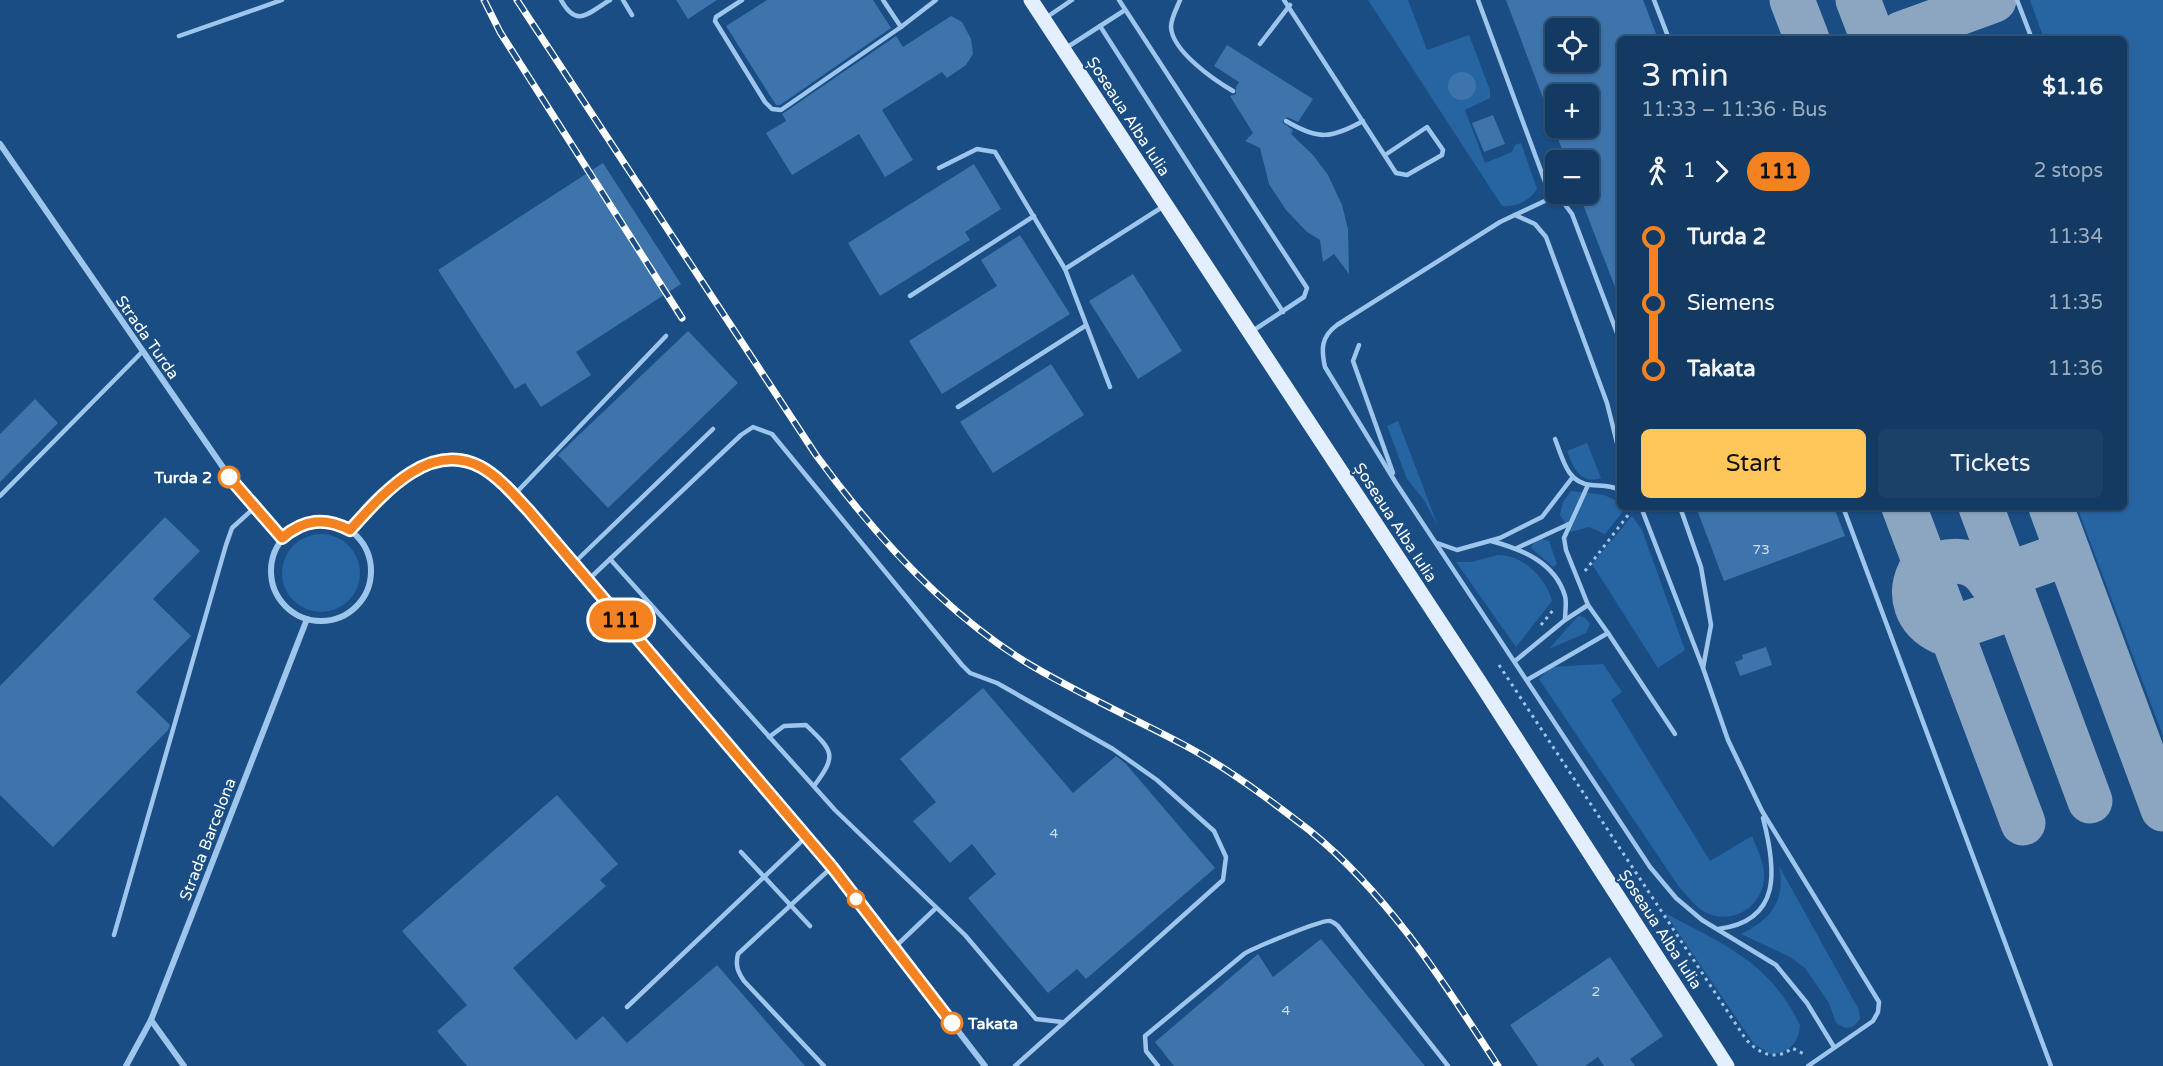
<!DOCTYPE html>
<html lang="en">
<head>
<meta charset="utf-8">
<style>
	:root { --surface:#133a63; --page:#1c4169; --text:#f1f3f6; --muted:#9dadbe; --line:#325478; --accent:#ffc659 }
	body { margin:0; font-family:"Varela Round",sans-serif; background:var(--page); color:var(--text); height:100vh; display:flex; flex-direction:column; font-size:22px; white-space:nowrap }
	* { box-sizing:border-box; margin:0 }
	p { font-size:20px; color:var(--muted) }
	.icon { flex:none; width:33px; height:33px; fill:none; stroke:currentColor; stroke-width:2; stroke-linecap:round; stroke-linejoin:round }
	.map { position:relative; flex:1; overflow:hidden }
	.sheet { position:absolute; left:1617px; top:36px; width:510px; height:474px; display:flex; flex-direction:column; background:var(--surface); border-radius:9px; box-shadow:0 2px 4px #0004,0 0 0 2px var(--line) }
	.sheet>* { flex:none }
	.badge { padding:0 12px; border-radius:20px; font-size:21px; line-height:39px }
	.buttons { position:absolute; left:1545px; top:18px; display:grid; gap:12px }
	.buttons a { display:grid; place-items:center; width:54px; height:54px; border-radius:9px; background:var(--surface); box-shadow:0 2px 4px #0004,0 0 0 2px var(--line); font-size:30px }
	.map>.badge { position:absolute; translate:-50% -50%; box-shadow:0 0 0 3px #fff }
	.legs { display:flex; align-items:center; gap:9px; height:66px; padding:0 24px; font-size:20px }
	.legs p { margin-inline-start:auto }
	.overview { display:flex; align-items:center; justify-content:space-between; height:102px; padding:0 24px }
	h1 { font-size:33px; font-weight:600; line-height:45px }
	.action { display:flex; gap:12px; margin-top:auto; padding:12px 24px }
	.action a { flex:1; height:69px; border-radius:9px; background:var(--accent); color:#111; font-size:24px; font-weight:600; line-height:69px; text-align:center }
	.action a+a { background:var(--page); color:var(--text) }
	ul { padding:0 24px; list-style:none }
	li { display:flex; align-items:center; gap:21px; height:66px; font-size:22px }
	li i { display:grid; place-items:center; width:9px; height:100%; margin:0 8px; background:currentColor }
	li i::after { content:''; width:15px; height:15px; margin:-8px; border:4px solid; border-radius:50%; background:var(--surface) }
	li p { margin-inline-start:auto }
	li:first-child i { background:linear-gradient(#0000 50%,currentColor 0) }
	li:last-child i { background:linear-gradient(currentColor 50%,#0000 0) }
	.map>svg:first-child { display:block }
	.green { fill:#2765a2 }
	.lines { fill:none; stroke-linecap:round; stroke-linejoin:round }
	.taxiway { stroke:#8ca6c2; stroke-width:45 }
	.building { fill:#3d74ac; fill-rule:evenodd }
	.path { stroke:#9ec5ec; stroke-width:3; stroke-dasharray:3 4.5; stroke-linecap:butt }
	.service { stroke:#9ec5ec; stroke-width:4.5 }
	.minor { stroke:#9ec5ec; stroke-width:6 }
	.primary { stroke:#e3efff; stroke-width:15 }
	.rail-casing { stroke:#fff; stroke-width:7 }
	.rail { stroke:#194d84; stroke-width:4.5; stroke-dasharray:14; stroke-linecap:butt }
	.line-1-casing { stroke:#fff; stroke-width:14 }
	.line-1 { stroke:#f58220; stroke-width:9 }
	.stop-1-dot { fill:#fff; stroke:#f58220; stroke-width:3 }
	.labels { text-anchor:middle; stroke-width:4.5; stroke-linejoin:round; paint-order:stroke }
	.number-label { font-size:14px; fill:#cedcea }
	.street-label { font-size:16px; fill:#fff; stroke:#194d84 }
	.stop-label { font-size:16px; font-weight:bold; fill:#fff; stroke:#194d84; text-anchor:end }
</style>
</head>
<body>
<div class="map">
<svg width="2163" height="1066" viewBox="0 0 2163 1066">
	<rect width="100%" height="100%" fill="#194d84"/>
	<g class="green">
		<path d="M1368 0H1408L1427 50 1469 35 1490 90V98L1465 110 1485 163 1512 152 1515 145 1521 143 1537 189C1531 200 1514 208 1502 206Z"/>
		<polygon points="2030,0 2163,0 2163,736 2077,507 2124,507 2124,39 2044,39"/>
		<polygon points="1398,421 1438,526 1424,500 1407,479 1387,426"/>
		<path d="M1587 443 1601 478C1580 485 1573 467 1567 451Z"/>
		<polygon points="1571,491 1604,495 1617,501 1620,507 1625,509 1605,534 1589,527 1571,532 1560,515 1563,502"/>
		<polygon points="1632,516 1642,530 1685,650 1658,668 1592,564"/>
		<circle cx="321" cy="573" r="39"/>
		<polygon points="1542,539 1549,541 1557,564 1553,567 1531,548 1535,541"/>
		<path d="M1497 555C1522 554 1546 577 1552 601L1516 647 1456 562H1472Z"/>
		<polygon points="1578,616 1584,617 1590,624 1586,633 1549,649"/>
		<path d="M1603 664 1622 692 1611 700 1710 861 1752 836C1757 849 1765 864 1764 877 1763 908 1730 927 1703 911 1694 905 1687 895 1679 887L1539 679 1551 667Z"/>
		<path d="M1779 866 1859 1010 1860 1019 1853 1027 1845 1028 1836 1023 1829 1003 1805 968 1790 957 1741 934C1771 919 1786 901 1779 866Z"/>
		<path d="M1665 913C1724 945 1769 961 1800 1025 1799 1043 1789 1053 1771 1054L1754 1044Z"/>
	</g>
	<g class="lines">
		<g class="taxiway">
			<polyline points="1792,0 1807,39"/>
			<polyline points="1858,0 1873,39"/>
			<polyline points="1895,39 1901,34 1994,0"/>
			<polyline points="1904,507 2023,823"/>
			<polyline points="1981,507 2090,801"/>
			<polyline points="2051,507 2163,809"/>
			<path d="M2015 607 1942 632C1916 620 1908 595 1920 571 1945 559 1974 554 1990 581L2068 553"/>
		</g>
	</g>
	<g class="building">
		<polygon points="676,0 717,0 688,19"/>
		<polygon points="767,0 873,0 891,28 780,105 776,105 726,26"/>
		<path d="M1506 0H1643L1658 39H1620V300L1579 194H1588V160H1566L1554 128H1588V94H1556V97L1543 98ZM1556 28H1588V62H1556Z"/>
		<polygon points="951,16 962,22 971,39 973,54 966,65 947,78 942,72 882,110 913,160 885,177 859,134 792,175 766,133 786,121 782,114 896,36 903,47"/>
		<polygon points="1227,45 1313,99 1298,122 1287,117 1282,122 1293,130 1291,134 1313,155 1328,175 1342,205 1348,229 1349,274 1334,254 1323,262 1320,240 1307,232 1286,210 1269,184 1260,148 1245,141 1253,133 1230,96 1236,94 1236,87 1239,82 1214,66"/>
		<circle cx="1462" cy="86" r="14"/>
		<polygon points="1493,115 1505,144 1484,152 1472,123"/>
		<polygon points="603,163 681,284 576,352 591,375 541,407 525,383 515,389 438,270"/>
		<polygon points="974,164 1001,209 965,232 970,240 880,296 848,243"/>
		<polygon points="1020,235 1070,314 942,394 909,341 997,286 981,260"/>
		<polygon points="1133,274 1182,351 1138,379 1089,301"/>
		<polygon points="688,331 738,383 608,508 558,455"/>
		<polygon points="1051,364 1084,415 993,473 960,422"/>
		<polygon points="35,399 58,423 0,482 0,434"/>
		<polygon points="1696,507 1834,507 1845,536 1724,581"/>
		<polygon points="165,517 200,551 153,599 191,636 136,692 170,725 168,730 53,847 0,795 0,686"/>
		<polygon points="1766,647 1772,665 1740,676 1735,662 1743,659 1742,655"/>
		<polygon points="983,688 1073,793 1116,756 1126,764 1215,868 1086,979 1077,969 1048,993 968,898 996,874 972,844 950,863 913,821 936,802 900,759"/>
		<polygon points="557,795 618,864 600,880 606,886 513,968 576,1040 603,1016 627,1043 717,965 805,1066 467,1066 437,1031 467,1005 402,931"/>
		<polygon points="1321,939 1425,1066 1174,1066 1155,1042 1258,954 1273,977"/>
		<polygon points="1610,957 1663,1036 1630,1059 1635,1066 1604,1066 1598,1057 1585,1066 1538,1066 1510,1025"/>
	</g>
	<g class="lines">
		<g class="path">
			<polyline points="1585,571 1632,510"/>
			<polyline points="1541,625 1554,609"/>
			<path d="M1499 665 1745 1038C1757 1053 1776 1062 1792 1048L1806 1055"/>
		</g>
		<g class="service">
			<path d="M561 0C577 29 588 13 610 0"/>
			<polyline points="623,0 632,15"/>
			<polyline points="742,0 716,17 715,21 765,102 772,109 781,110 901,27"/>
			<polyline points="883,0 901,27 936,0"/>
			<polyline points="1119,0 1307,288 1304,297 1251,332"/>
			<path d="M1180 0C1177 8 1171 18 1171 27 1172 51 1214 80 1233 91"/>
			<polyline points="1284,0 1396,173 1407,175 1442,155 1443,150 1427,127 1385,155"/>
			<polyline points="1478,0 1551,198"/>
			<polyline points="1654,0 1669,39"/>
			<polyline points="2017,0 2032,39"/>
			<polyline points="1047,17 1072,0"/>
			<polyline points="1100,26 1283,312"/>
			<polyline points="179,36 282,0"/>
			<polyline points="1260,44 1290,5"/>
			<polyline points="1066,48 1125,10"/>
			<path d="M1286 121C1318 140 1331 139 1363 121"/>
			<polyline points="939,168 977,149 995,152 1065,269 1110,387"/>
			<polyline points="1515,215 1535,224 1546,237 1607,403 1620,455"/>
			<polyline points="1065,269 1164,206"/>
			<polyline points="910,296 1034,216"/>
			<path d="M1620 341 1572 214 1563 202 1551 198 1500 222 1337 325C1321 337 1321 349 1325 367L1396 483 1650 867 1676 898 1702 920 1776 965 1807 1003 1834 1047"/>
			<polyline points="1359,345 1353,361 1393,473"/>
			<polyline points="958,407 1085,326"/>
			<path d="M1555 439C1563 459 1567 483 1591 485 1601 486 1611 485 1620 490"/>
			<polyline points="1588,485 1564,538 1566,550 1588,605"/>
			<polyline points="514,495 666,336"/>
			<polyline points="0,496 142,352"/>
			<polyline points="1641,507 1703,668"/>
			<polyline points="1680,507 1701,567 1711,625 1703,668 1728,740 1762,811 1879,1002 1878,1012 1873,1021 1808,1066"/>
			<polyline points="1843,507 2051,1066"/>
			<path d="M1491 541C1521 549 1555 562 1565 596 1567 602 1565 612 1565 620"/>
			<polyline points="1437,543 1457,550 1500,538 1542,517 1572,478"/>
			<polyline points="1517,548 1569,524"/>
			<polyline points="610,559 835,810 965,935 1036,1019 1062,1022"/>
			<polyline points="574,563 713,429"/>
			<polyline points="588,580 741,435 753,427 772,434 962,665 970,673 997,683 1113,749 1157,780 1214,831 1226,857 1223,880 1015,1066"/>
			<polyline points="1608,633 1675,734"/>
			<polyline points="1515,661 1565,620 1588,605 1608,633 1527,680"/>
			<path d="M769 737 784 726 806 725C834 752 837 755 814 786"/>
			<polyline points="741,852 810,926"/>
			<path d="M1718 929C1783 921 1776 868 1763 818"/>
			<polyline points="114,935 226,545 232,528 254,508"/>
			<polyline points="895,947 936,908"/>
			<polyline points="627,1007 806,837"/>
			<path d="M824 1066 744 981C738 972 735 966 738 954L832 867"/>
			<path d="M1158 1066 1146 1051 1145 1036 1244 954C1253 948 1323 919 1330 921 1332 921 1337 925 1338 926L1448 1066"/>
		</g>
		<g class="minor">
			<polyline points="0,144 229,476 282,538"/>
			<circle cx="321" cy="571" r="50"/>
			<path d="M350 530C381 496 428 439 481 467 499 477 514 495 529 511L832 867 985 1066"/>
			<polyline points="151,1020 184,1066"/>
			<polyline points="126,1066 151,1020 307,619"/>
		</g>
		<polyline class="primary" points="1031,0 1479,681 1727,1066"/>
		<defs>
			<g id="rail">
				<polyline points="484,0 500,32 682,318"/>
				<path d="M517 0 816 455C873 533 942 610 1024 661 1076 693 1132 717 1186 746 1229 769 1270 800 1309 830 1388 894 1443 981 1498 1066"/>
			</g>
		</defs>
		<use href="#rail" class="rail-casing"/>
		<use href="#rail" class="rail"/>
	</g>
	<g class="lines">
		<defs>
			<path id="line-1" d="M229 477 282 538C304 519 325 517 350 530 381 496 428 439 481 467 499 477 514 495 529 511L832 867 952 1023"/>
		</defs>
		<use href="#line-1" class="line-1-casing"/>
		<use href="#line-1" class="line-1"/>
	</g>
	<g class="stop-1-dot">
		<circle cx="229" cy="477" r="10"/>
		<circle cx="856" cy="899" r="8"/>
		<circle cx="952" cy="1023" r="10"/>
	</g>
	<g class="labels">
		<g class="number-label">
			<text x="1761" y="554">73</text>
			<text x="1054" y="838">4</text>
			<text x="1596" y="996">2</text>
			<text x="1286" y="1015">4</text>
		</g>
		<g class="street-label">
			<text transform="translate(1129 116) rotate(57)" y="6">Șoseaua Alba Iulia</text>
			<text transform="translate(148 337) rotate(55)" y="6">Strada Turda</text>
			<text transform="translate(1396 522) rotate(57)" y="6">Șoseaua Alba Iulia</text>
			<text transform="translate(207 839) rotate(-69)" y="6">Strada Barcelona</text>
			<text transform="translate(1661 929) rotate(57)" y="6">Șoseaua Alba Iulia</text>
		</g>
		<g class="stop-label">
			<text x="212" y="483">Turda 2</text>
			<text x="968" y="1029" text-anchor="start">Takata</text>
		</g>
	</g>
</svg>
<div class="buttons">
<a><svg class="icon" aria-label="locate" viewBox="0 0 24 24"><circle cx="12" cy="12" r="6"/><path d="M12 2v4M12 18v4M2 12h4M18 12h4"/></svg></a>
<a>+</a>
<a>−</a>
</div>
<b class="badge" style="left:621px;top:620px;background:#f58220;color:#111">111</b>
<section class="sheet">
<div class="overview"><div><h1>3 min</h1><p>11:33 – 11:36 · Bus</p></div><b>$1.16</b></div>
<div class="legs"><svg class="icon" aria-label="walk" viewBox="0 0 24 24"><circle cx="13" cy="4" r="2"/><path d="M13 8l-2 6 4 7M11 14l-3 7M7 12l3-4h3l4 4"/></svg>1<svg class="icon" aria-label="forward" viewBox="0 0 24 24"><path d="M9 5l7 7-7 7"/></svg><b class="badge" style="background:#f58220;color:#111">111</b><p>2 stops</p></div>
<ul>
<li><i style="color:#f58220"></i><b>Turda 2</b><p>11:34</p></li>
<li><i style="color:#f58220"></i><span>Siemens</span><p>11:35</p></li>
<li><i style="color:#f58220"></i><b>Takata</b><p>11:36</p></li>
</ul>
<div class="action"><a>Start</a><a>Tickets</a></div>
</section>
</div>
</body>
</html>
